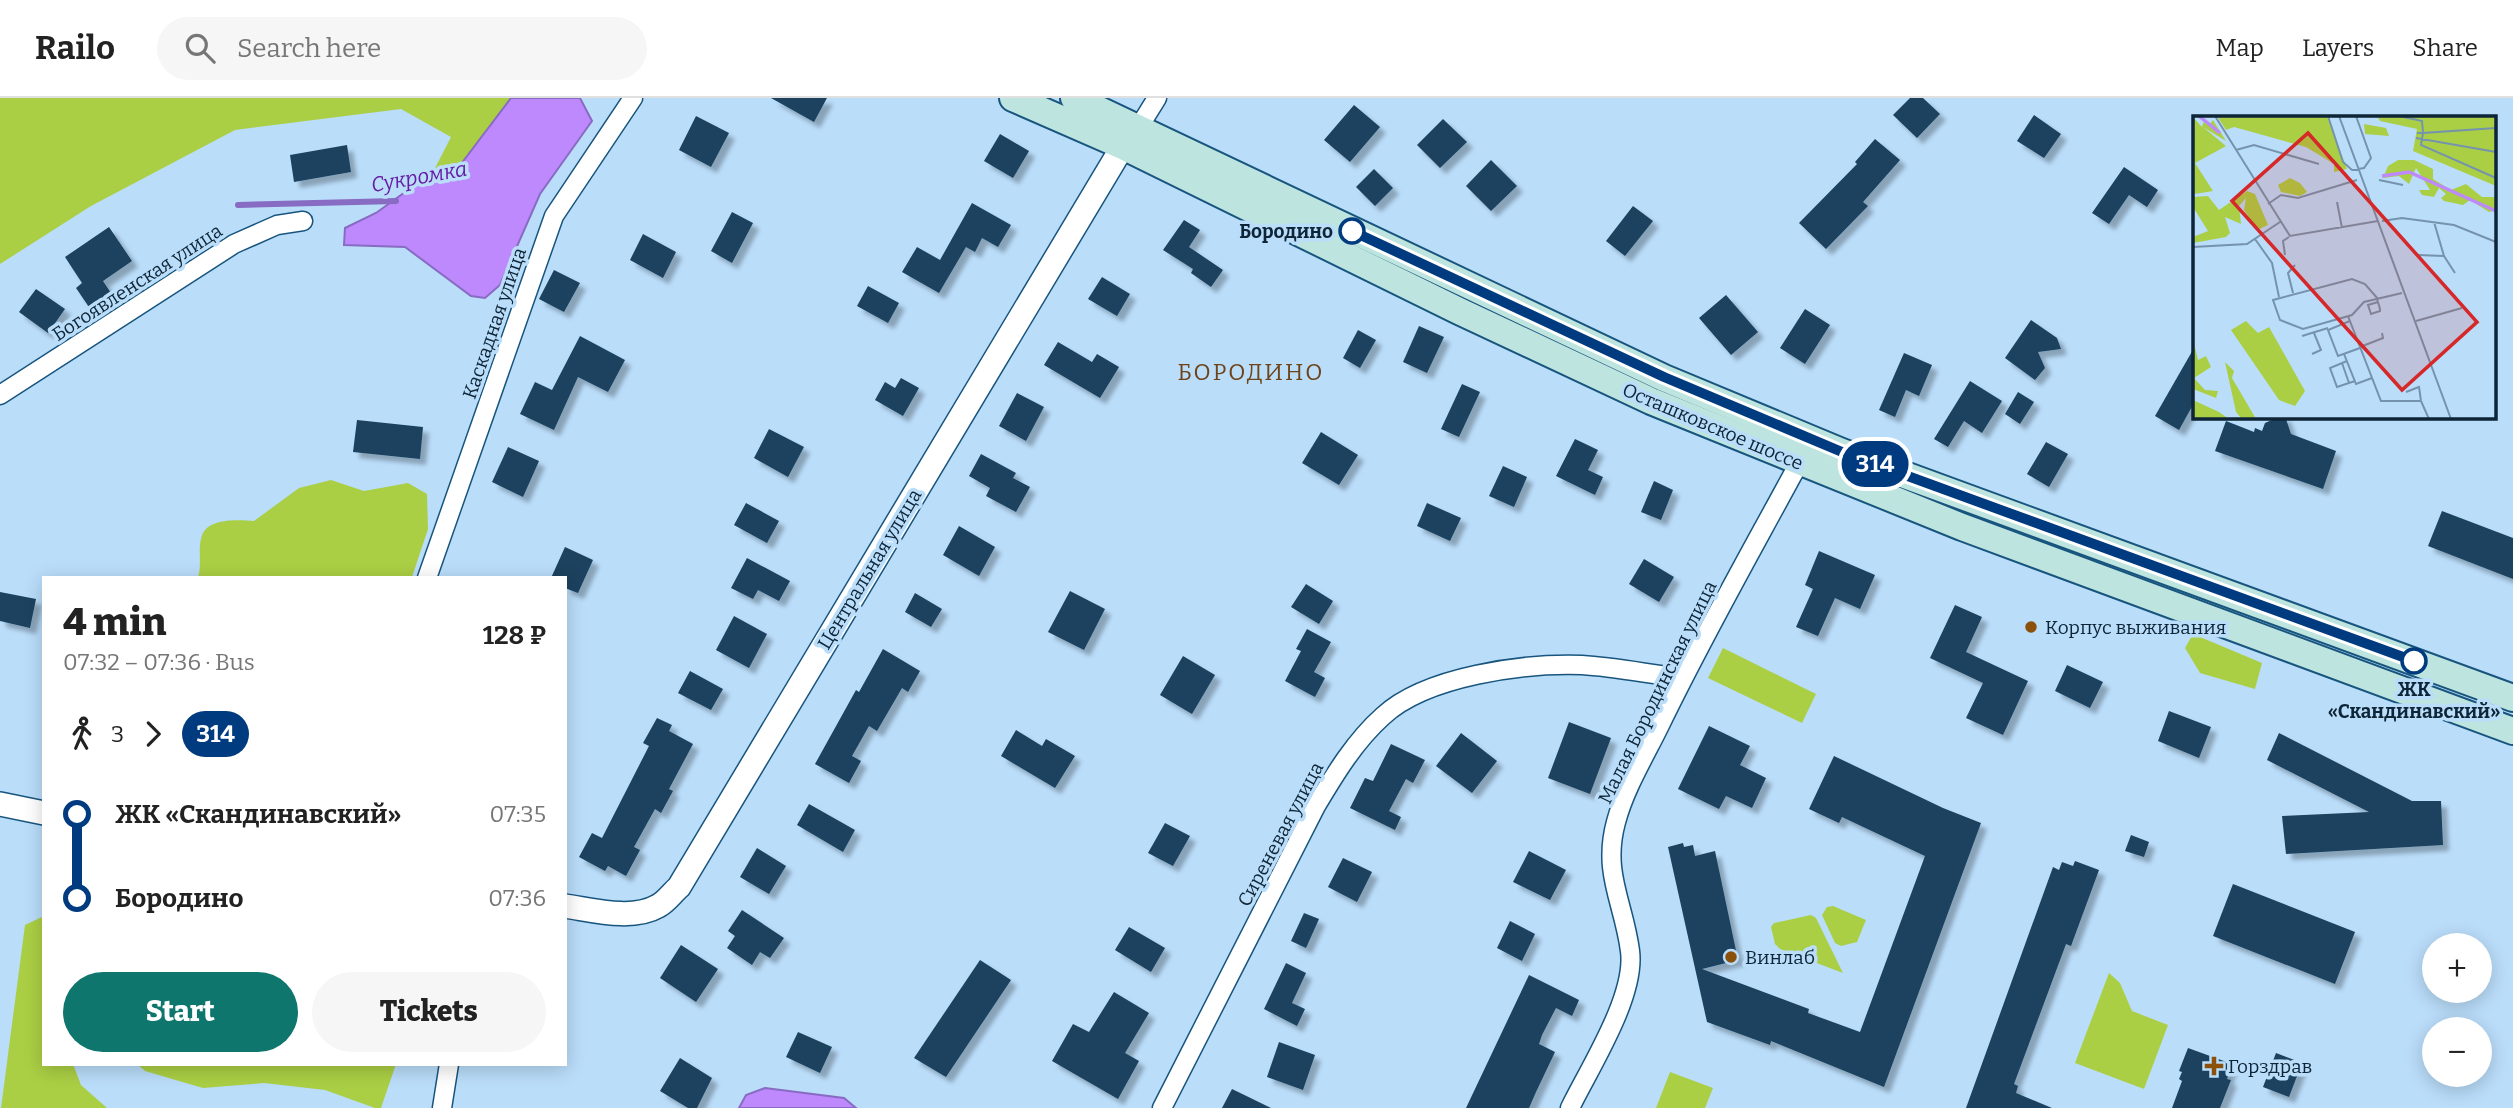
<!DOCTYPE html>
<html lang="en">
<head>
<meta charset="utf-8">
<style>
	:root { --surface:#fff; --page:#f6f6f6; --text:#222; --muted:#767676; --line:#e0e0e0; --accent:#0f766e }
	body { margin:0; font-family:Bitter,serif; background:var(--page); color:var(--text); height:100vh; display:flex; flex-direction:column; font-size:26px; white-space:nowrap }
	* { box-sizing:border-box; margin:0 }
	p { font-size:23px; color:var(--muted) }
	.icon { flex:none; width:38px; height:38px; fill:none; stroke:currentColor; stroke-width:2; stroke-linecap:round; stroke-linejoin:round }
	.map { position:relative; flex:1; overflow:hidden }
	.details { position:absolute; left:42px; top:478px; width:525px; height:490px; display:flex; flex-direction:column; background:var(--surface); border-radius:0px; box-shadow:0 4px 18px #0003 }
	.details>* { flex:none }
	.badge { padding:0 14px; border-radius:23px; font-size:24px; line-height:46px }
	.tools { position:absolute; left:2422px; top:835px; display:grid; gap:14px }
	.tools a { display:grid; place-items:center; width:70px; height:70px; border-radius:50%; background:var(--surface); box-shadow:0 4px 18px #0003; font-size:35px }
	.map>.badge { position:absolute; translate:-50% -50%; box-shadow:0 0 0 4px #fff }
	.legs { display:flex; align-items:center; gap:10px; height:77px; padding:0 21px; font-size:23px }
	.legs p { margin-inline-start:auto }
	.summary { display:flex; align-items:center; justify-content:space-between; height:119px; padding:0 21px }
	h1 { font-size:38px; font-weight:800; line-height:52px }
	.cta { display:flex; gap:14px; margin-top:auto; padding:14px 21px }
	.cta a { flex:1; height:80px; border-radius:42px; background:var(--accent); color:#fff; font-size:28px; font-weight:800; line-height:80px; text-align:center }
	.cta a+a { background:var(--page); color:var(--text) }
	ul { padding:0 21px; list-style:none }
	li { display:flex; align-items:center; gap:24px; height:84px; font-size:26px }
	li i { display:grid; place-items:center; width:10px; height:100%; margin:0 9px; background:currentColor }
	li i::after { content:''; width:18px; height:18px; margin:-9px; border:5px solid; border-radius:50%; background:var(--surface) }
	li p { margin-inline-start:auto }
	li:first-child i { background:linear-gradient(#0000 50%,currentColor 0) }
	li:last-child i { background:linear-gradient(currentColor 50%,#0000 0) }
	header { display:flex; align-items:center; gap:42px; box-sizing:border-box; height:98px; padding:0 35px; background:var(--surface); border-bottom:2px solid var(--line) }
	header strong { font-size:33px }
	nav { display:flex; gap:38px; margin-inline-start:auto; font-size:24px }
	.search { width:490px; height:63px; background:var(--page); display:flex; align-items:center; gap:18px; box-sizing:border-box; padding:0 24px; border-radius:38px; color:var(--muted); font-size:26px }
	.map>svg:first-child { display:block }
	.green { fill:#abcf44 }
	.water { fill:#bd89fd; stroke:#886bc2; stroke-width:2 }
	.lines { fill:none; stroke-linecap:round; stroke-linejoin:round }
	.stream { stroke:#886bc2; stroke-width:6 }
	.building { fill:#1a425f; filter:url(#shadow) }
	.minor-casing { stroke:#18557e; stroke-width:21 }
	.tertiary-casing { stroke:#18557e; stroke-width:26 }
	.secondary-casing { stroke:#18557e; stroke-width:30 }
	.minor { stroke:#fff; stroke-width:18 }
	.tertiary { stroke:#fff; stroke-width:23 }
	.secondary { stroke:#bee4df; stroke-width:26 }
	.line-1-casing { stroke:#fff; stroke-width:16 }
	.line-1 { stroke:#003b80; stroke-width:10 }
	.stop-1-dot { fill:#fff; stroke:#003b80; stroke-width:3.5 }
	.poi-dot { fill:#8b510b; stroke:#baddfa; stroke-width:2.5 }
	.labels { text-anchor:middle; stroke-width:7; stroke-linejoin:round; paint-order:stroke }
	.stop-label { font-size:19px; font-weight:bold; fill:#0d2537; stroke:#baddfa; text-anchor:end }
	.street-label { font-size:19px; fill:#0d2537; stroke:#baddfa }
	.poi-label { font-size:19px; fill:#0d2537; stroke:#baddfa; text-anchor:start }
	.water-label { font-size:21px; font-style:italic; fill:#661ca5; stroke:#baddfa }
	.quarter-label { font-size:23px; letter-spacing:2px; fill:#6e441a; stroke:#baddfa }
	.inset-river { fill:none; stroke:#bd89fd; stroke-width:3.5 }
	.inset-road { fill:none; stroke:#7593ac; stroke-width:2 }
	.view { fill:#d62828; fill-opacity:0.15; stroke:#d62828; stroke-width:3.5 }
	.inset-edge { fill:none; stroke:#0d2537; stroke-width:3.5 }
</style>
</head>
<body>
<header>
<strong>Railo</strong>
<div class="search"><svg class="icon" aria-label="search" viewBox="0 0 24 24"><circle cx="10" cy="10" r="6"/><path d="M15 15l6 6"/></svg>Search here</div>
<nav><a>Map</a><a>Layers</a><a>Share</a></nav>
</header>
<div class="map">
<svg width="2513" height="1010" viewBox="0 0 2513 1010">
	<defs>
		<filter id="shadow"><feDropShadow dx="6" dy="6" stdDeviation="2" flood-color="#0004"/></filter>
	</defs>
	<rect width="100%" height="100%" fill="#baddfa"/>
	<g class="green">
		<polygon points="0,0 511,0 461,66 433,74 451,39 401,11 235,32 91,108 0,166"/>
		<path d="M331 382 364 393 408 385 427 396 428 431 412 479H198C202 467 198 453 201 441 205 419 238 422 254 423L299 390Z"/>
		<polygon points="2193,536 2262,565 2255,591 2200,575 2185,550"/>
		<polygon points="1723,550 1816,596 1802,625 1708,580"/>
		<polygon points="1833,808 1866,822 1857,844 1841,848 1835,845 1822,817 1827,809"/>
		<polygon points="1811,817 1816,820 1843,875 1780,851 1775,846 1771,829 1774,825"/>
		<polygon points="44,818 44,966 73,966 81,987 107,1010 1,1010 25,827"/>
		<polygon points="2109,875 2120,885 2132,913 2168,927 2144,991 2075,965"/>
		<polygon points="137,966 396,966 381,1010 375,1010 325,992 264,985 203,990 145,973"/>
		<polygon points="1670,974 1713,990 1705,1010 1656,1010"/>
	</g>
	<g class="water">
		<polygon points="511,0 580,0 592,23 540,96 500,187 485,200 471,198 405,149 344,147 345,130 376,115 433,74 461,66"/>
		<polygon points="765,990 844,1000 856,1010 739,1010 746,997"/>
	</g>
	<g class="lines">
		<polyline class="stream" points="238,107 396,103"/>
	</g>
	<g class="building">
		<polygon points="771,0 827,0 814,24"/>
		<polygon points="1910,0 1923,0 1940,16 1917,40 1893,17"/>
		<polygon points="1354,7 1380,29 1350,64 1324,42"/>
		<polygon points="2034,17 2061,36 2044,60 2017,43"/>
		<polygon points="696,18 729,35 711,69 679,52"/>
		<polygon points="1443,21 1467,44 1440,70 1417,47"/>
		<polygon points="1000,36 1029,53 1013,80 984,63"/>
		<polygon points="1875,41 1900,62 1863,104 1868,108 1826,151 1799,125 1857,66 1855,64"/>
		<polygon points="347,47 351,74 294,84 290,57"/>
		<polygon points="1491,62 1517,88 1491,113 1466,88"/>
		<polygon points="2124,69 2158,92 2147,109 2129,97 2109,126 2092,115"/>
		<polygon points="1374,71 1393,90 1375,108 1356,89"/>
		<polygon points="972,105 1011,127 998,149 982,140 975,154 966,149 939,195 902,174 917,149 940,162"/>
		<polygon points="1633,108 1653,123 1625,158 1606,143"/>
		<polygon points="732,114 753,125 732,165 711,153"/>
		<polygon points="1184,122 1200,132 1189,149 1223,172 1211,189 1191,175 1193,171 1163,152"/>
		<polygon points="109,129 132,163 103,183 113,198 91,212 76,190 82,185 65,159"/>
		<polygon points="643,136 676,154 663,180 630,162"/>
		<polygon points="554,172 580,185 564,214 539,201"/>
		<polygon points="1102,179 1130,196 1117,218 1088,201"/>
		<polygon points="868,188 899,205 888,225 857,208"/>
		<polygon points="36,191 65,211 48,235 19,214"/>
		<polygon points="1726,197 1758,234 1731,257 1699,220"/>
		<polygon points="1805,211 1830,227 1805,266 1780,250"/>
		<polygon points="2031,222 2057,240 2061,251 2038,254 2045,270 2035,282 2005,260"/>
		<polygon points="1419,228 1444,239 1427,275 1403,264"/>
		<polygon points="1358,232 1376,242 1360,270 1343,260"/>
		<polygon points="580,238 625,262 608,294 578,279 554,332 520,316 535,284 552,292"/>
		<polygon points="1058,244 1092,264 1097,256 1119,269 1100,300 1044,267"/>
		<polygon points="2194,250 2194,305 2179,332 2155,318"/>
		<polygon points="1904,255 1932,267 1919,298 1906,292 1895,319 1879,312"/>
		<polygon points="901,280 919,290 903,318 875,302 885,284 895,290"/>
		<polygon points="1970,283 2002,303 1982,335 1964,323 1948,349 1934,341"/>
		<polygon points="1462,286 1480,294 1459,339 1441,331"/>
		<polygon points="2018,294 2034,304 2020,326 2005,316"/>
		<polygon points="1017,295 1044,309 1026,343 999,328"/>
		<polygon points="2281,318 2285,318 2291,336 2336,353 2323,391 2215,353 2226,323 2254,334 2255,330 2262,333 2265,325"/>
		<polygon points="357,322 423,329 420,361 353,354"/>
		<polygon points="769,331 804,349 788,379 754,360"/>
		<polygon points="1321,334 1358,357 1339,387 1302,365"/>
		<polygon points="1575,341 1598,352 1588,372 1603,379 1595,397 1556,378"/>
		<polygon points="2046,344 2068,356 2049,389 2027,376"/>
		<polygon points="508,349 539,363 523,399 492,384"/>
		<polygon points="981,356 1016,375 1013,380 1030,389 1016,414 986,398 990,390 969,378"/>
		<polygon points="1503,368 1527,379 1514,409 1489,398"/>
		<polygon points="1654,383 1673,392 1661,422 1641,414"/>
		<polygon points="746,405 779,423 767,445 734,427"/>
		<polygon points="1427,405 1461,420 1450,443 1417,428"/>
		<polygon points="2442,413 2513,440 2513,481 2428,448"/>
		<polygon points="959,428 995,449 979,478 943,457"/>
		<polygon points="565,449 593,462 578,495 565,490 565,480 551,480"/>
		<polygon points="1819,453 1875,477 1860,511 1835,500 1818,538 1796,529 1813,491 1805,487"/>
		<polygon points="747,460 790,483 779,503 758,492 753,501 731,490"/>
		<polygon points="1644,461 1674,479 1659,504 1629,486"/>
		<polygon points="1306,486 1333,503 1319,526 1291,509"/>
		<polygon points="1070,493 1105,511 1084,552 1048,534"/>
		<polygon points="0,494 36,501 30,530 0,523"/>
		<polygon points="915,495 942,511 931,529 905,514"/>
		<polygon points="1955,507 1982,519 1966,554 2028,583 2003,637 1966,620 1983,585 1930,560"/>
		<polygon points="734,518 767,536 749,570 716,552"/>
		<polygon points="1307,531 1331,544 1314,574 1325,580 1315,599 1285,583 1301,553 1296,551"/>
		<polygon points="883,551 920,573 908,594 902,590 877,633 869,628 852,658 861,663 849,685 815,666 856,592 859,594"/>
		<polygon points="1183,558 1215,577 1192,616 1160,597"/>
		<polygon points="2067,567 2103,584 2090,610 2055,593"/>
		<polygon points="690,573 723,591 711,612 678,595"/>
		<polygon points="2169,613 2211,629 2199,660 2158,643"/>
		<polygon points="657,620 672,627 669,633 693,646 669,691 673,693 661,715 655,711 634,749 640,752 626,778 608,768 605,773 579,759 592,735 602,740 649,648 643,645"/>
		<polygon points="1569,624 1611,640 1590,696 1548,680"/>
		<polygon points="1709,628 1750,648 1740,667 1766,680 1752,710 1726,698 1719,711 1678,691"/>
		<polygon points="1016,632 1042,648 1046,641 1075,658 1055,690 1001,658"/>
		<polygon points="1461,635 1497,663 1472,695 1436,668"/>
		<polygon points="2279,635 2412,703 2441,703 2443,747 2286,756 2282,718 2369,714 2267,662"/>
		<polygon points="1391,646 1425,662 1413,685 1406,681 1389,713 1401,719 1395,732 1350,710 1365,680 1373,683"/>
		<polygon points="1834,658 1943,710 1981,725 1884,989 1771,943 1770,947 1707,924 1668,749 1683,745 1684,749 1693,747 1695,758 1715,753 1738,862 1702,871 1809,911 1808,915 1860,934 1925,758 1842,719 1839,725 1809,711"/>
		<polygon points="809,706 855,732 843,754 797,727"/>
		<polygon points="1165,725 1190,738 1173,768 1148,755"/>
		<polygon points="2131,737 2149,744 2144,759 2125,753"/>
		<polygon points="757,750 786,768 769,796 740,779"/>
		<polygon points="1529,753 1566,772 1550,802 1513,784"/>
		<polygon points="1343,760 1372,774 1357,804 1328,789"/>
		<polygon points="2075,763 2099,772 2071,848 2066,846 2014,986 2018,988 2016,995 2052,1010 1966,1010 2053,769 2059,772 2062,764 2073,768"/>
		<polygon points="2233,786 2355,834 2335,886 2213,838"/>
		<polygon points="742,812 784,840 770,860 760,854 752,867 727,850 735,838 728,833"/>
		<polygon points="1304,815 1319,821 1306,850 1291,843"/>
		<polygon points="1510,823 1535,836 1522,863 1497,850"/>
		<polygon points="1129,829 1165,850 1151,874 1115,852"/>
		<polygon points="681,847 718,871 696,904 660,880"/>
		<polygon points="980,862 1011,882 946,979 914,960"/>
		<polygon points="1286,865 1306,875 1292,905 1305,911 1297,928 1264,911"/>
		<polygon points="1529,877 1579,902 1572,918 1556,910 1542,937 1539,946 1555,954 1536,994 1529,1010 1466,1010"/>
		<polygon points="1114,894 1149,915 1125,955 1139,963 1118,1001 1052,963 1073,926 1089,934"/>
		<polygon points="798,934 832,949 820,975 786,959"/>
		<polygon points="1279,944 1315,957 1303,992 1267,979"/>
		<polygon points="2188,950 2232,966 2227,981 2231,982 2220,1010 2172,1010 2182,983 2179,981 2182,974 2179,973"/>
		<polygon points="2276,955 2302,965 2289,999 2263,989"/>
		<polygon points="680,960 712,980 697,1010 688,1010 660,993"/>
		<polygon points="1232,991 1271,1010 1222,1010"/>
	</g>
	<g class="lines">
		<defs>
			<g id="minor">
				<polyline points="1139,29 1157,0"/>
				<polyline points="0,297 234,146 277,127 303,123"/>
				<polyline points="427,480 554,118 633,0"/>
				<polyline points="442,1010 449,966"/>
				<path d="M1162 1010 1316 708C1335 676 1355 643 1383 618 1426 578 1524 565 1582 567 1615 569 1649 576 1683 580"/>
				<path d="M1570 1010C1590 969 1636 898 1630 853 1624 805 1602 775 1616 724 1625 690 1645 658 1660 627 1703 538 1752 452 1799 365"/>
			</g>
			<g id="tertiary">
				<polyline points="0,706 44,715"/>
				<path d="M565 808C593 812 632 823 658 808 666 804 672 795 679 789L1123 48"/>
			</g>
			<g id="secondary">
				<polyline points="1013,0 1123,48 1459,213 1651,303 1962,429 2513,633"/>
				<polyline points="1074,0 1664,280 1842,354 2513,600"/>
			</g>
		</defs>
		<use href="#minor" class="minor-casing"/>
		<use href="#tertiary" class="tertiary-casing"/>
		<use href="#secondary" class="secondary-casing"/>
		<use href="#minor" class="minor"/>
		<use href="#tertiary" class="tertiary"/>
		<use href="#secondary" class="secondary"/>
	</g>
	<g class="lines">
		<defs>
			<polyline id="line-1" points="1352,133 1664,279 1842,354 2414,563"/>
		</defs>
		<use href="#line-1" class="line-1-casing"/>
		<use href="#line-1" class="line-1"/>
	</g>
	<g class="stop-1-dot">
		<circle cx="1352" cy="133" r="12"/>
		<circle cx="2414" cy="563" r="12"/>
	</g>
	<g class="poi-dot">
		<circle cx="2031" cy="529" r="7"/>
		<circle cx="1731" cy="859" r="7"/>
		<path d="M2210.5 957.5h7v7h7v7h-7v7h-7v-7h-7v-7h7z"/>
	</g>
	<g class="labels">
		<g class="stop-label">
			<text x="1333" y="140">Бородино</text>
			<text x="2414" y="598" text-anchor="middle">ЖК<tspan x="2414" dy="22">«Скандинавский»</tspan></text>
		</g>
		<g class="street-label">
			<text transform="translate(137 184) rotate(-33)" y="7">Богоявленская улица</text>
			<text transform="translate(494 225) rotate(-71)" y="7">Каскадная улица</text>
			<text transform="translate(1713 328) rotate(23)" y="7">Осташковское шоссе</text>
			<text transform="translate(869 471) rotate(-59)" y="7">Центральная улица</text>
			<text transform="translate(1657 594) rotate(-64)" y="7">Малая Бородинская улица</text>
			<text transform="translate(1280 736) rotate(-62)" y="7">Сиреневая улица</text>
		</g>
		<g class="poi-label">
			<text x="2045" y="536">Корпус выживания</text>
			<text x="1745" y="866">Винлаб</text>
			<text x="2228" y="975">Горздрав</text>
		</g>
		<g class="water-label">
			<text transform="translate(419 79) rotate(-10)" y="7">Сукромка</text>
		</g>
		<g class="quarter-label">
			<text x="1251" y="282">БОРОДИНО</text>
		</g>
	</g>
	<g transform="translate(2193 18)">
		<rect width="303" height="303" fill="#baddfa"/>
		<path d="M24 0H134L154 53 141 56V48L113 31 41 11 33 14ZM184 0H303V70L220 35 224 13 187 5ZM0 1 9 11 11 5 17 8 20 4 33 25 10 11 33 30 2 47 20 75 8 77 0 78ZM171 8 193 12 196 20 172 18ZM205 44H221L240 53V63L258 74 273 68 289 81H302L303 94 296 96 277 84 270 89 251 85 248 82 253 78 246 72 241 81 229 79 226 74H237L223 52 216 68 206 60 190 62 195 50ZM97 62 107 67 114 76 107 80 88 76 85 69ZM54 75 62 78 75 109 64 114 51 94 53 82 46 90 48 108 32 101 37 117 33 121 0 127V121L15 115 0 91V81L15 80 26 94ZM53 205 65 217 76 211 112 275 102 290 86 284 38 214ZM0 223 5 244 13 240 18 251 1 262 12 274 25 275 23 282 0 273ZM32 246 41 255 39 262 63 303H49L43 296ZM0 284 26 296 36 303H0Z" fill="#abcf44"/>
		<path class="inset-river" d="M6 0 27 17M189 60 216 56 303 95"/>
		<path class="inset-road" d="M22 0 97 120 185 105M135 0 150 46 159 54 171 52 178 42 163 0M146 0 258 303M206 0 229 5 230 17H224M303 12 230 17 228 29 303 62M223 22 303 36M43 34 61 29 126 48M186 64 210 69M144 86 149 112M75 88 88 79 105 82 164 64M189 105 209 102 261 109 303 126M241 106 251 140 262 157M62 123 79 147 86 181M0 131 54 128 87 106M92 139 90 125 96 121M225 139 251 140M100 177 95 157 102 149M184 183 187 193V195L178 198 175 189 185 186M185 183 172 168 159 163 80 184 87 204 110 213 159 199 171 186 209 177M155 200 188 285H228L236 303M157 205 135 214 145 240 167 232M223 205 269 192M109 220 135 212M167 231 190 222 189 217M119 238 128 234 121 217M151 238 163 268 179 262M154 245 137 252 144 271 162 265M149 247 156 267M213 276 226 271 228 285"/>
		<path class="view" d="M115 17 284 206 209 274 39 85Z"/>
		<rect width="303" height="303" class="inset-edge"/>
	</g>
</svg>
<div class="tools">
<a>+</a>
<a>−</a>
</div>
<b class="badge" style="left:1875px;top:366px;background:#003b80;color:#fff">314</b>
<section class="details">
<div class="summary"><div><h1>4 min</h1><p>07:32 – 07:36 · Bus</p></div><b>128 ₽</b></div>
<div class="legs"><svg class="icon" aria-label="walk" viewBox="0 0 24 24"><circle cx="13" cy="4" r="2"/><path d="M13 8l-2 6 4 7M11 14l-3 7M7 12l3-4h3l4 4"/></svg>3<svg class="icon" aria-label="forward" viewBox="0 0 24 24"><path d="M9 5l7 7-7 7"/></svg><b class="badge" style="background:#003b80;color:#fff">314</b></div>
<ul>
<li><i style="color:#003b80"></i><b>ЖК «Скандинавский»</b><p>07:35</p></li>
<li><i style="color:#003b80"></i><b>Бородино</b><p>07:36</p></li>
</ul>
<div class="cta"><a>Start</a><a>Tickets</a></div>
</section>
</div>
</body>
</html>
